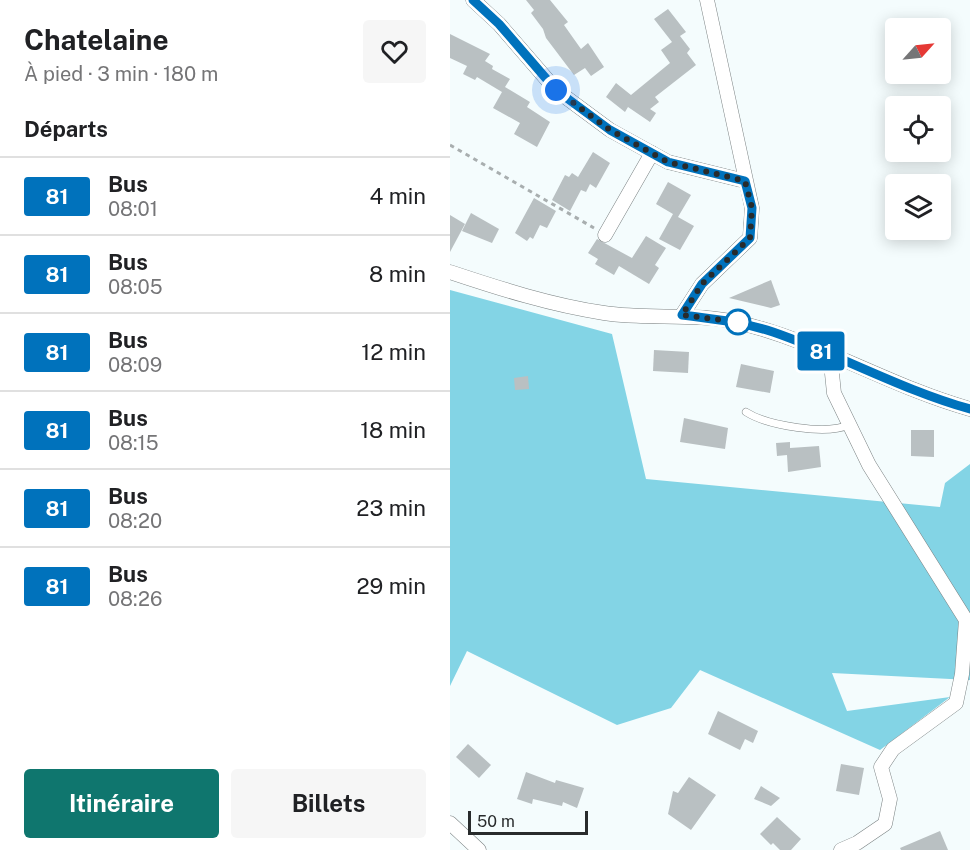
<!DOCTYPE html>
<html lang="fr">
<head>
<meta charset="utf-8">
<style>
	:root { --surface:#fff; --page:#f6f6f6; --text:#202124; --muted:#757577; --line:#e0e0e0; --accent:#0f766e }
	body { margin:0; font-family:"Public Sans",sans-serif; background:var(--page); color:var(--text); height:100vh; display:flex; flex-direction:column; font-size:22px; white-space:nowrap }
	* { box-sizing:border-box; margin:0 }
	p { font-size:20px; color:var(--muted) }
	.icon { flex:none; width:33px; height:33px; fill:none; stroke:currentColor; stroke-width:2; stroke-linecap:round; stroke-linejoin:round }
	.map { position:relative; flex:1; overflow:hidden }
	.panel { display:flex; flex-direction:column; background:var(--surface); width:450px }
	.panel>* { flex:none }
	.badge { padding:0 12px; border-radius:4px; font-size:21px; line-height:39px }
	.needle { width:39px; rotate:63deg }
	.tools { position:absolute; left:435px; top:18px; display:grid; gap:12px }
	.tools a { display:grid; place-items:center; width:66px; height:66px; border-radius:6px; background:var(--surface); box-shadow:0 3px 15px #0003; font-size:30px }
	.scale { position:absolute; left:18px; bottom:15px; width:120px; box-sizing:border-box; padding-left:6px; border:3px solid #282b2c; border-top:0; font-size:16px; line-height:21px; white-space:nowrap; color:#282b2c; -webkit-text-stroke:4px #f4fcfd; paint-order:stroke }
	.you { position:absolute; width:30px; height:30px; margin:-15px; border:4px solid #fff; border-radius:50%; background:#1a73e8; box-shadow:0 0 0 9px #1a73e833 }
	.map>.badge { position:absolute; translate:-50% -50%; box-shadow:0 0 0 3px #fff }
	h2 { padding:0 24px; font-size:22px; line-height:54px }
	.round { display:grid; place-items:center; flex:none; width:63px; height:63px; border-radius:6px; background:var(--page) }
	.overview { display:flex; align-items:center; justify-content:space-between; height:102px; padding:0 24px }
	h1 { font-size:28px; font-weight:700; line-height:45px }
	.primary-button { display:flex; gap:12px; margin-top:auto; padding:12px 24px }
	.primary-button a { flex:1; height:69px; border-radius:6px; background:var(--accent); color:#fff; font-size:24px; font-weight:700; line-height:69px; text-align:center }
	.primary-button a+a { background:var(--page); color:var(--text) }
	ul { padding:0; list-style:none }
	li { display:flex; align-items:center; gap:18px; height:78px; padding:0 24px; border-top:2px solid var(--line) }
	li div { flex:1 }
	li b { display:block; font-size:22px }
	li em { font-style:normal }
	li .badge { min-width:66px; font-weight:700; text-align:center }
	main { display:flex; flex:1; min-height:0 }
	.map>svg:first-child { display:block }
	.forest { fill:#83d4e5 }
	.building { fill:#b9c0c2 }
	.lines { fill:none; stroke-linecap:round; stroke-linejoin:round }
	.service-casing { stroke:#7b8283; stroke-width:8 }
	.minor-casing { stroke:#7b8283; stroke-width:15 }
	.path { stroke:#a8aeaf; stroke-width:3; stroke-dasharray:4.5 4.5; stroke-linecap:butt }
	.service { stroke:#fff; stroke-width:7 }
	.minor { stroke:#fff; stroke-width:14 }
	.line-casing { stroke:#fff; stroke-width:14 }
	.line { stroke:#0072bc; stroke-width:9 }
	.walk { stroke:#282b2c; stroke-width:6; stroke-dasharray:0 10.8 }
	.stop-dot { fill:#fff; stroke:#0072bc; stroke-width:3 }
</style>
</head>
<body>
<main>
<section class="panel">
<div class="overview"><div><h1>Chatelaine</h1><p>À pied · 3 min · 180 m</p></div><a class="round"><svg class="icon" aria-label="heart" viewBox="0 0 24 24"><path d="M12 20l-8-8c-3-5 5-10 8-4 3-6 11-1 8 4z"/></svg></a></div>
<h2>Départs</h2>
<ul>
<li><span class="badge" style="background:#0072bc;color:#fff">81</span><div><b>Bus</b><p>08:01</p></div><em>4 min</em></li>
<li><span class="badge" style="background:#0072bc;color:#fff">81</span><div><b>Bus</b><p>08:05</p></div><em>8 min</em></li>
<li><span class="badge" style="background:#0072bc;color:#fff">81</span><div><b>Bus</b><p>08:09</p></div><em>12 min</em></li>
<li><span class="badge" style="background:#0072bc;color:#fff">81</span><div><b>Bus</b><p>08:15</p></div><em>18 min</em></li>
<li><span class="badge" style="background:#0072bc;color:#fff">81</span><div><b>Bus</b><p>08:20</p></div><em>23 min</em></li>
<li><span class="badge" style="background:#0072bc;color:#fff">81</span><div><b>Bus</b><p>08:26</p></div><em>29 min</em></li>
</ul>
<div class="primary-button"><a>Itinéraire</a><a>Billets</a></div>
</section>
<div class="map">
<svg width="520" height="850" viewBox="0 0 520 850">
	<rect width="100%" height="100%" fill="#f4fcfd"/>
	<polygon class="forest" points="0,290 162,334 196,479 490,507 495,483 520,464 520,680 382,673 397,711 500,697 430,750 250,670 221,708 167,725 17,651 0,686"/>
	<g class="building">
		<polygon points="76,0 100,0 118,22 114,25 131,49 138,43 154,67 141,76 135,68 124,75 96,38 93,29 81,13 84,10"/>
		<polygon points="218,9 236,32 230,36 240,49 237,53 246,65 205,97 209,102 200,109 206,113 200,122 178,107 175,112 156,97 166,83 181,95 220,63 211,50 222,42 204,19"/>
		<polygon points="0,34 40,54 35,61 43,66 42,69 60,79 55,87 80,102 77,107 100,122 87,147 64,134 70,123 43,108 52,92 27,77 25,80 13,74 17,66 0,58"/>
		<polygon points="143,152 160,163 146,188 140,184 136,192 131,190 120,211 102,200 115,175 119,177 122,173 128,177"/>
		<polygon points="218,182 241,195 228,217 244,226 230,250 209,239 223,214 206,204"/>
		<polygon points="84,198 106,211 97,228 90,225 83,239 80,237 77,241 65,233"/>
		<polygon points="21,213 49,229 42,243 12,231"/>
		<polygon points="0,215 15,224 0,252"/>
		<polygon points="196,236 216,248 205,265 209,268 199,284 169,266 164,275 145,264 148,259 138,253 147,239 182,258"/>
		<polygon points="321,280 330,305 321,308 279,298"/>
		<polygon points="204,350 239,352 238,373 203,371"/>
		<polygon points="291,364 324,371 320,393 286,387"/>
		<polygon points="78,376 79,389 65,390 64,378"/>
		<polygon points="234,418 278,428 275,449 230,442"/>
		<polygon points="461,430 484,430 484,457 461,456"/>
		<polygon points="340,442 340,448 369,446 371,467 338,472 337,455 327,456 326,443"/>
		<polygon points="268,711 308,731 303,743 295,739 290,750 258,734"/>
		<polygon points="18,744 41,765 29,778 6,757"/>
		<polygon points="391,764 414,768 409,795 386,791"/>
		<polygon points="76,772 105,783 106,780 134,788 127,808 113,802 112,806 83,799 82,804 67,799"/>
		<polygon points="239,777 266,795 241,830 218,814 223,791 228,793"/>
		<polygon points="311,786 330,798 321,806 304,799"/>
		<polygon points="327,817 351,839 341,850 330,850 323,843 321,845 310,834"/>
		<polygon points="490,831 498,850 451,850 450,848"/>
	</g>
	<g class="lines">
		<defs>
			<path id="service" d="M296 412C318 426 376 435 399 425"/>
			<g id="minor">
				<polyline points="23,0 49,24 106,90 160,130 218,162 295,181"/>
				<polyline points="155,235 202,153"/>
				<path d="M0 272C51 289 101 305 154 313 199 320 245 312 290 323 370 342 441 387 520 409"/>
				<polyline points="232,315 252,284 300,238 302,208 257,0"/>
				<polyline points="380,354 384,393 419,465 516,620 512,674 506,703 443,749 431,767 440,799 435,824 407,843 391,850"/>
				<polyline points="0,823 29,850"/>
			</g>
		</defs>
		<use href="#service" class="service-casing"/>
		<use href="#minor" class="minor-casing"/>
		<polyline class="path" points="0,145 144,228"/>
		<use href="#service" class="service"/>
		<use href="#minor" class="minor"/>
	</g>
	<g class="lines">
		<defs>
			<path id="line" d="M23 0 49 24 106 90 160 130 218 162 295 181 302 208 300 238 252 284 232 315C263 319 293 322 323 332 390 355 452 390 520 409"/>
		</defs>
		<use href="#line" class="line-casing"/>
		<use href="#line" class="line"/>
		<polyline class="walk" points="106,90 160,130 218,162 295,181 302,208 300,238 252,284 232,315 288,322"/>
	</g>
	<circle class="stop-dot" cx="288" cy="322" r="12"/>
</svg>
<div class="tools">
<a><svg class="needle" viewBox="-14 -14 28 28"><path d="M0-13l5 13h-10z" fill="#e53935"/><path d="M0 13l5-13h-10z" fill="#757577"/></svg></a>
<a><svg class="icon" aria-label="locate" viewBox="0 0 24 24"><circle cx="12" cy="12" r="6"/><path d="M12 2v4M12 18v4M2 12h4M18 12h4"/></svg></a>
<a><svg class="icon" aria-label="layers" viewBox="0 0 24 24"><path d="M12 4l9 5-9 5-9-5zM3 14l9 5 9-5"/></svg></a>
</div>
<div class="scale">50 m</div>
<div class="you" style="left:106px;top:90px"></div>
<b class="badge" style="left:371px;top:351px;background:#0072bc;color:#fff">81</b>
</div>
</main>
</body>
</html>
